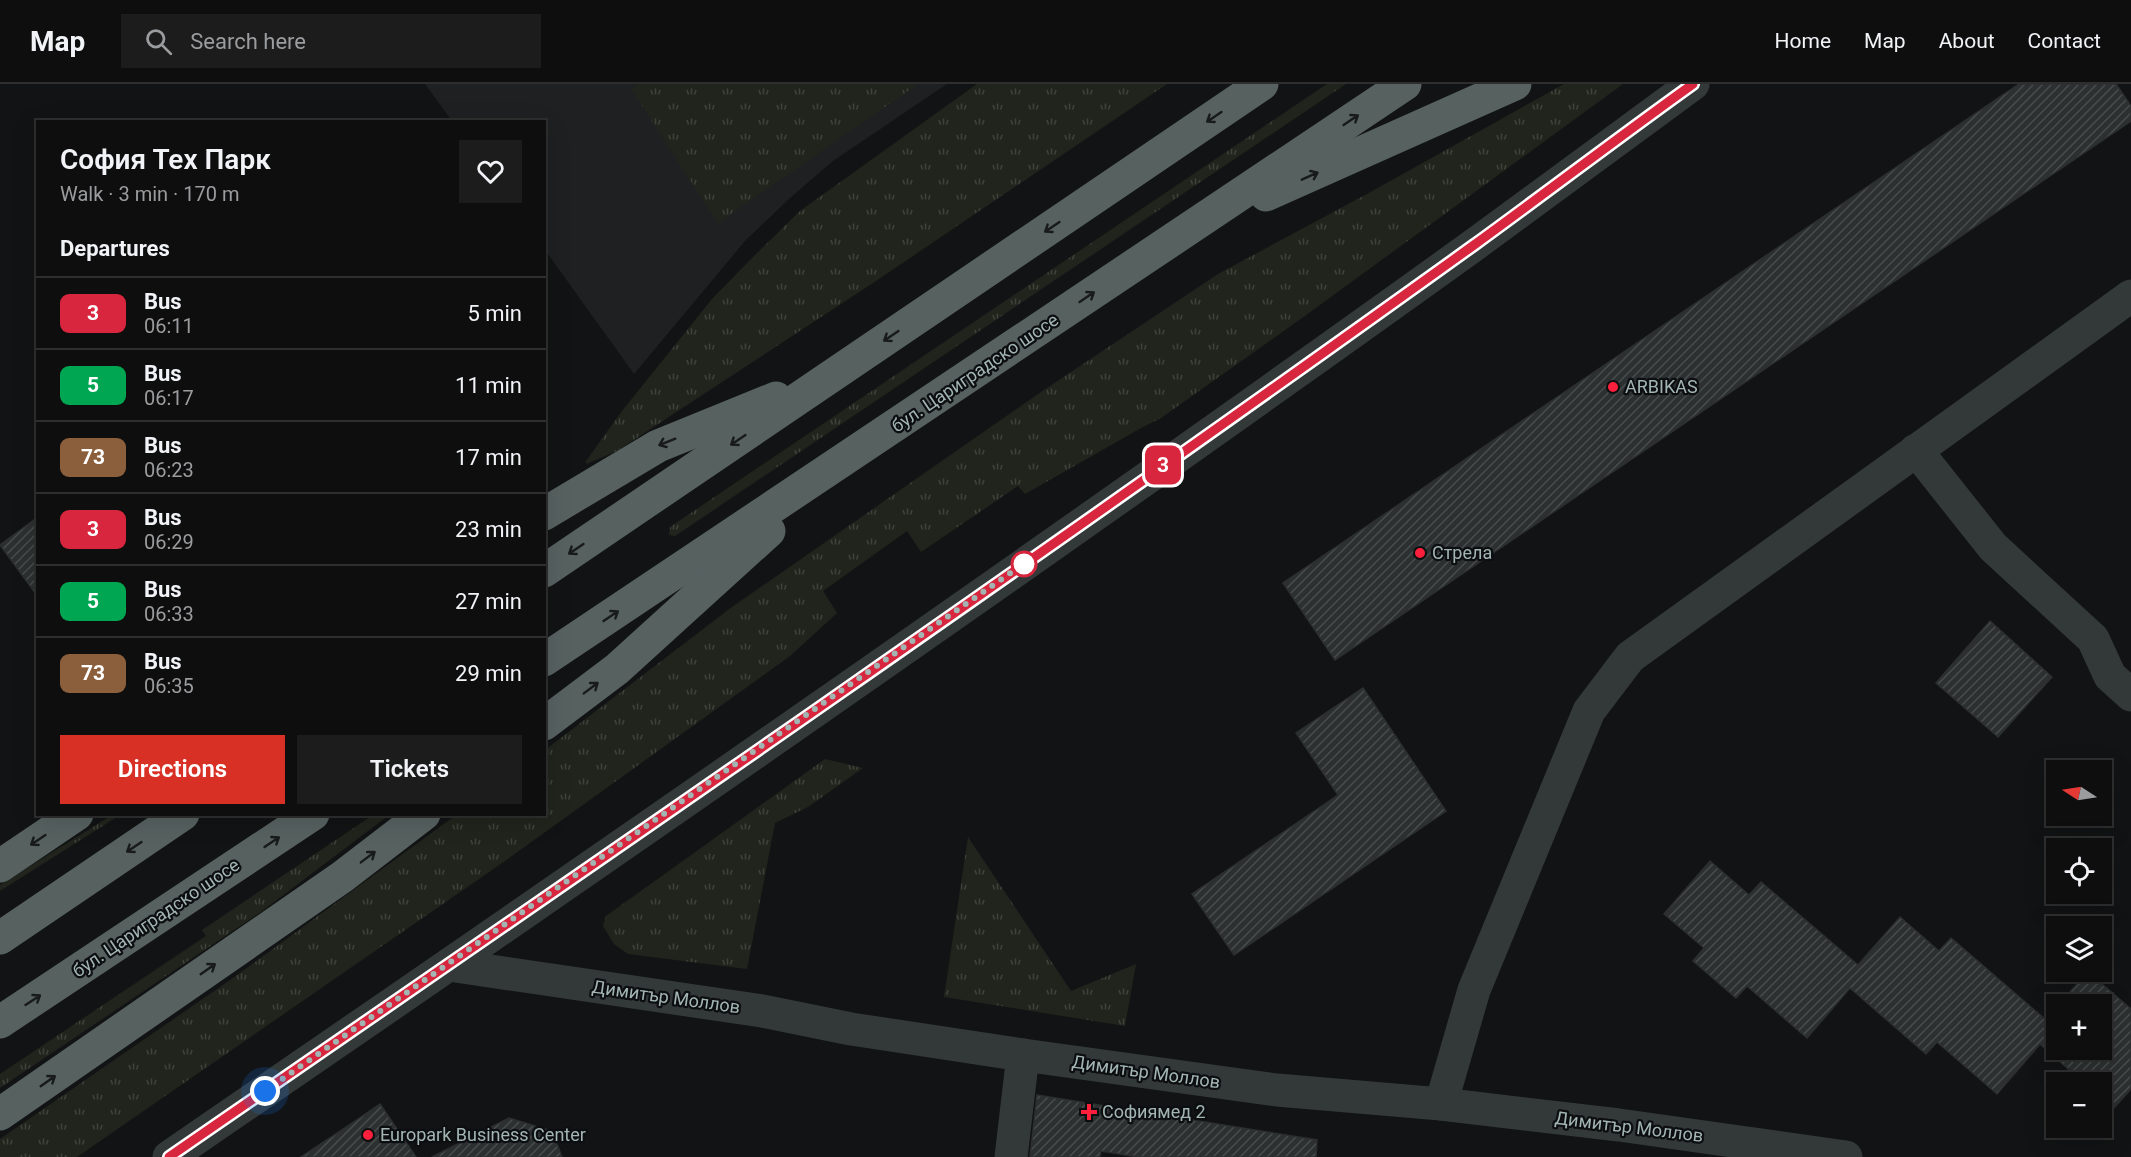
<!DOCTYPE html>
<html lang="en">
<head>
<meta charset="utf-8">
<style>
	:root { --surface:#0e0e0f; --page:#1c1c1d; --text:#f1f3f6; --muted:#9b9c9e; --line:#2e2e2f; --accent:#d93025 }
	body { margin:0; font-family:Roboto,sans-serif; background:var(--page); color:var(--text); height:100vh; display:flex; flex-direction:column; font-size:22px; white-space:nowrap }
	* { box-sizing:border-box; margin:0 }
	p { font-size:20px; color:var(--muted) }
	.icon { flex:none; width:33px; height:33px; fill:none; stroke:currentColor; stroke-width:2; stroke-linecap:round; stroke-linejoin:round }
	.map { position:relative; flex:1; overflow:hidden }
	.side { position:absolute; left:36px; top:36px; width:510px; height:696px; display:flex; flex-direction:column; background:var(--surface); border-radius:0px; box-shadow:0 6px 24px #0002,0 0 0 2px var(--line) }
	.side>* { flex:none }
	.badge { padding:0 12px; border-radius:9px; font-size:21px; line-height:39px }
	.needle { width:39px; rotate:282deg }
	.controls { position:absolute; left:2046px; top:676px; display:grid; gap:12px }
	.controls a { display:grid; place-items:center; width:66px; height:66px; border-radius:0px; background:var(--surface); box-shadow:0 6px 24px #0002,0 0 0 2px var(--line); font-size:30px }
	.you { position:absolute; width:30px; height:30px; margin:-15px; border:4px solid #fff; border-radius:50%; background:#1a73e8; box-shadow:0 0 0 9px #1a73e833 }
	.map>.badge { position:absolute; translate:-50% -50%; box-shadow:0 0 0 3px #fff }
	h2 { padding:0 24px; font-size:22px; line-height:54px }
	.round { display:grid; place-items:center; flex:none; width:63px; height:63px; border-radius:0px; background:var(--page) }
	.summary { display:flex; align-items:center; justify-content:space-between; height:102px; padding:0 24px }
	h1 { font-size:28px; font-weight:600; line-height:45px }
	.cta { display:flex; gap:12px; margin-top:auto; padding:12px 24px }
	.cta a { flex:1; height:69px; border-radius:0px; background:var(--accent); color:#fff; font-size:24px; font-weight:600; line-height:69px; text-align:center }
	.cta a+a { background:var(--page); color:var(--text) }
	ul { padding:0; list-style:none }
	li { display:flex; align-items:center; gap:18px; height:72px; padding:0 24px; border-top:2px solid var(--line) }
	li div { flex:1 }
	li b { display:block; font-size:22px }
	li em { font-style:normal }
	li .badge { min-width:66px; font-weight:700; text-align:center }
	header { display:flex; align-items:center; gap:36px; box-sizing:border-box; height:84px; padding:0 30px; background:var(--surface); border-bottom:2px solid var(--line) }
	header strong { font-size:28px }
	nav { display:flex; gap:33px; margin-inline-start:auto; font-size:21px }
	.search { width:420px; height:54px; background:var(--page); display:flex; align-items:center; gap:15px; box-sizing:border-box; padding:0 21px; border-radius:0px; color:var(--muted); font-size:22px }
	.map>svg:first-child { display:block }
	.built { fill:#1e2021 }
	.grass { fill:url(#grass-tufts) }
	.building { fill:url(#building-hatch); stroke:#2c2f30; stroke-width:1.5 }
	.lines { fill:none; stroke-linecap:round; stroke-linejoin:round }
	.minor { stroke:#333939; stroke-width:33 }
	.trunk { stroke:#566160; stroke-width:33 }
	.oneway { stroke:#181a1b }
	.line-casing { stroke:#fff; stroke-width:14 }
	.line { stroke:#d7263d; stroke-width:9 }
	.walk { stroke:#a2b5b3; stroke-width:6; stroke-dasharray:0 10.8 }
	.poi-dot { fill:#fe1f3d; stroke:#0d0e0f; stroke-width:2 }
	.stop-dot { fill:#fff; stroke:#d7263d; stroke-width:3 }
	.labels { text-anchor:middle; stroke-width:4.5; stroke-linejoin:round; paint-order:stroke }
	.street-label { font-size:18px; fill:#a2b5b3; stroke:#0d0e0f }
	.poi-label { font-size:18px; fill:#a2b5b3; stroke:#0d0e0f; text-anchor:start }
</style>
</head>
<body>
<header>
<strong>Map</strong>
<div class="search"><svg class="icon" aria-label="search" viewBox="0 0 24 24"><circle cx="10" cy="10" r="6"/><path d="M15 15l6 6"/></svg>Search here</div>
<nav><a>Home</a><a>Map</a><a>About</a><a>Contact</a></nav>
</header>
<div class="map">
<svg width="2131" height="1073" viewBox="0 0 2131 1073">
	<defs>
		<pattern id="grass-tufts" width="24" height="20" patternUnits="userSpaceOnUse" patternTransform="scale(1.5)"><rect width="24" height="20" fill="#21241c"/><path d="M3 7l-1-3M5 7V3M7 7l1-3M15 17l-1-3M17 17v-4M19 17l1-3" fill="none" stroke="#3e423b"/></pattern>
		<pattern id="building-hatch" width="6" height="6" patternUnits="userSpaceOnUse" patternTransform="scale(1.5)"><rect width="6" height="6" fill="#2c3030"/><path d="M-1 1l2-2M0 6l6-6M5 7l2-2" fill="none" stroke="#474c4c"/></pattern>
	</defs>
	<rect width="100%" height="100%" fill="#121314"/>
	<polygon class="built" points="425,0 947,0 833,77 789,115 745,157 634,290 545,166 544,38 452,37"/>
	<g class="grass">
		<polygon points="639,0 918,0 718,139 631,5"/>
		<polygon points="977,0 1167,0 873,199 617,367 586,380 586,377 622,327 712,215 754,172 800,127"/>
		<polygon points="1327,0 1346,0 675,452 669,451 670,443"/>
		<polygon points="1564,0 1623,0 1302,234 1161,334 1141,344 1025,410 1018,402 921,468 907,447 823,507 837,529 790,572 505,777 77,1073 0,1073 0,1055 233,894 456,731 544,730 545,666 732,523 1041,308 1218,190 1367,110"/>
		<polygon points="825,675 863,684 808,723 775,739 747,885 628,870 614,860 603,842 606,832"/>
		<polygon points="112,731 120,731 0,807 0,801"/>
		<polygon points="373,731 389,731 261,828 0,1004 0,990 206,852 202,846"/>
		<polygon points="968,753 1071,907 1136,880 1125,942 944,913"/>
	</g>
	<g class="building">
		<polygon points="2019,0 2116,0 2131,22 2131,37 1335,576 1283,499"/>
		<polygon points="38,433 38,513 0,461"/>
		<polygon points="1990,537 2052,593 1998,653 1936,599"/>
		<polygon points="1363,604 1446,727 1234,871 1192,810 1338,711 1296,649"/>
		<polygon points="1710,777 1749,811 1761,798 1858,881 1900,833 1939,867 1951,854 2046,936 2056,923 2056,966 2102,966 2102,921 2058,921 2088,888 2131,925 2131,1005 2114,1024 2102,1014 2102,999 2084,999 2040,960 1997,1010 1937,958 1926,970 1850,904 1807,954 1747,902 1736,914 1693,877 1704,864 1664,830"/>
		<polygon points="1037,1011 1317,1056 1316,1073 1138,1073 1101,1067 1100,1073 1030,1073"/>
		<polygon points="380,1020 416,1073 301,1073 348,1042"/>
		<polygon points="509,1034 552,1047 562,1073 432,1073"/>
	</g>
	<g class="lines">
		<g class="minor">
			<polyline points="1916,366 1993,463 2093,555 2110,592 2131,611"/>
			<polyline points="449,881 762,927 851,945 1023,971 1277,1006 1441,1020 1619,1041 1846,1073"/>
			<polyline points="1441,1020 1474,906 1589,627 1630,573 2131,212"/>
			<path d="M169 1073C607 773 1043 471 1474 161 1547 108 1620 53 1693 0"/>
			<polyline points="1011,1073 1023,971"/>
		</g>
		<g class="trunk">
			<polyline points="1266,111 1515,0"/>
			<polyline points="544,430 658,362 776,314"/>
			<polyline points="544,487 1262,0"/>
			<polyline points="544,576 1405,0"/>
			<polyline points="544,640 617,585 769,447"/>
			<polyline points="0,782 77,730"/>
			<polyline points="0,854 183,730"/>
			<polyline points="0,938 313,730"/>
			<polyline points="0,1030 342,793 424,730"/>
		</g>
	</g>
	<defs><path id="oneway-shaft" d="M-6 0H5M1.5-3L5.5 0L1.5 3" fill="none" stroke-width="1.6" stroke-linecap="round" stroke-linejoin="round" transform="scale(1.5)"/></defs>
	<g class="oneway">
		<use href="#oneway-shaft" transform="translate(1214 33) rotate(146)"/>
		<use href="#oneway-shaft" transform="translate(1351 36) rotate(-34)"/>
		<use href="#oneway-shaft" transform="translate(1310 92) rotate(-24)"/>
		<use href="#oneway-shaft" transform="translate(1052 143) rotate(146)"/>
		<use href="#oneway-shaft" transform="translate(1087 213) rotate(-34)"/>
		<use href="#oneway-shaft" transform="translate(891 252) rotate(146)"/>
		<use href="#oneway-shaft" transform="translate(738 356) rotate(146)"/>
		<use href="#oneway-shaft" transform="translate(667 358) rotate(158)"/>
		<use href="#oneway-shaft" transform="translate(576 465) rotate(146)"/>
		<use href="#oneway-shaft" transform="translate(611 532) rotate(-34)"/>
		<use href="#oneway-shaft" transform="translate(591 604) rotate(-37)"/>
		<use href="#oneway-shaft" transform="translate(38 756) rotate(146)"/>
		<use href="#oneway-shaft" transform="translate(272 758) rotate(-34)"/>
		<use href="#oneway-shaft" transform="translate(134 763) rotate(146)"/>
		<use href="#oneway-shaft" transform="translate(368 773) rotate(-37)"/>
		<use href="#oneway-shaft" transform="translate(208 885) rotate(-35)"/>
		<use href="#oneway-shaft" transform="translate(33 916) rotate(-33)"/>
		<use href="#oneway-shaft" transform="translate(48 997) rotate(-35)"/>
	</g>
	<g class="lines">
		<defs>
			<path id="line" d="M169 1073C606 772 1043 471 1474 161 1547 108 1619 53 1693 0"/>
		</defs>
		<use href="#line" class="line-casing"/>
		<use href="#line" class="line"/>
		<polyline class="walk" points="265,1007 1032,474 1024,480"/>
	</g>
	<g class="poi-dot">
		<circle cx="1613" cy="303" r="6"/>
		<circle cx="1420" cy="469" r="6"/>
		<path d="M1086 1019h6v6h6v6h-6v6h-6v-6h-6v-6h6z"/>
		<circle cx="368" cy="1051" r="6"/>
	</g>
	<circle class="stop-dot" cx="1024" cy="480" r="12"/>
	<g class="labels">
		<g class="street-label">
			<text transform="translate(975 289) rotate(-34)" y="6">бул. Цариградско шосе</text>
			<text transform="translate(156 834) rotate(-34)" y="6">бул. Цариградско шосе</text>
			<text transform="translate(666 913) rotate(8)" y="6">Димитър Моллов</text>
			<text transform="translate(1146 988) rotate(8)" y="6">Димитър Моллов</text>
			<text transform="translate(1629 1043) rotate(7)" y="6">Димитър Моллов</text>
		</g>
		<g class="poi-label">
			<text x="1625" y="309">ARBIKAS</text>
			<text x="1432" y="475">Стрела</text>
			<text x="1102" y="1034">Софиямед 2</text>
			<text x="380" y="1057">Europark Business Center</text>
		</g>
	</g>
</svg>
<div class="controls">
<a><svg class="needle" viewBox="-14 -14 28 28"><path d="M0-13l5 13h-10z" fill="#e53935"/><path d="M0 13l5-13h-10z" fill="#9b9c9e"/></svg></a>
<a><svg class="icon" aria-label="locate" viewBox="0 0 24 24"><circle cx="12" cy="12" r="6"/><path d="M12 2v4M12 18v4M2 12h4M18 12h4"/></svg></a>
<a><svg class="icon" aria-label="layers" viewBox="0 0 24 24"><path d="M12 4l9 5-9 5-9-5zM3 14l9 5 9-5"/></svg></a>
<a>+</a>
<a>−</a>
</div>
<div class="you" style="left:265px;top:1007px"></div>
<b class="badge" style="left:1163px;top:381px;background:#d7263d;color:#fff">3</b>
<section class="side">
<div class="summary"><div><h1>София Тех Парк</h1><p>Walk · 3 min · 170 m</p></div><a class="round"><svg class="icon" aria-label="heart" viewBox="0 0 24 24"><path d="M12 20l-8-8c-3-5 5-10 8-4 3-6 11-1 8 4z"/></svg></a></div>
<h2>Departures</h2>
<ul>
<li><span class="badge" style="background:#d7263d;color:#fff">3</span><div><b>Bus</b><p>06:11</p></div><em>5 min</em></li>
<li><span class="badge" style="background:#00a651;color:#fff">5</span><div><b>Bus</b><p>06:17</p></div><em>11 min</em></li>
<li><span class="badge" style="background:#8b5e3c;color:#fff">73</span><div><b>Bus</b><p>06:23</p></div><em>17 min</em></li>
<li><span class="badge" style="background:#d7263d;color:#fff">3</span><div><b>Bus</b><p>06:29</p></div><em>23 min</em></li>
<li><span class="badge" style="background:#00a651;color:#fff">5</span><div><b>Bus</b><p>06:33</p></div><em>27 min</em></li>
<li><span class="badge" style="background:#8b5e3c;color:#fff">73</span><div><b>Bus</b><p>06:35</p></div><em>29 min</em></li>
</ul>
<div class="cta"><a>Directions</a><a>Tickets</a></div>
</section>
</div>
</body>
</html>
